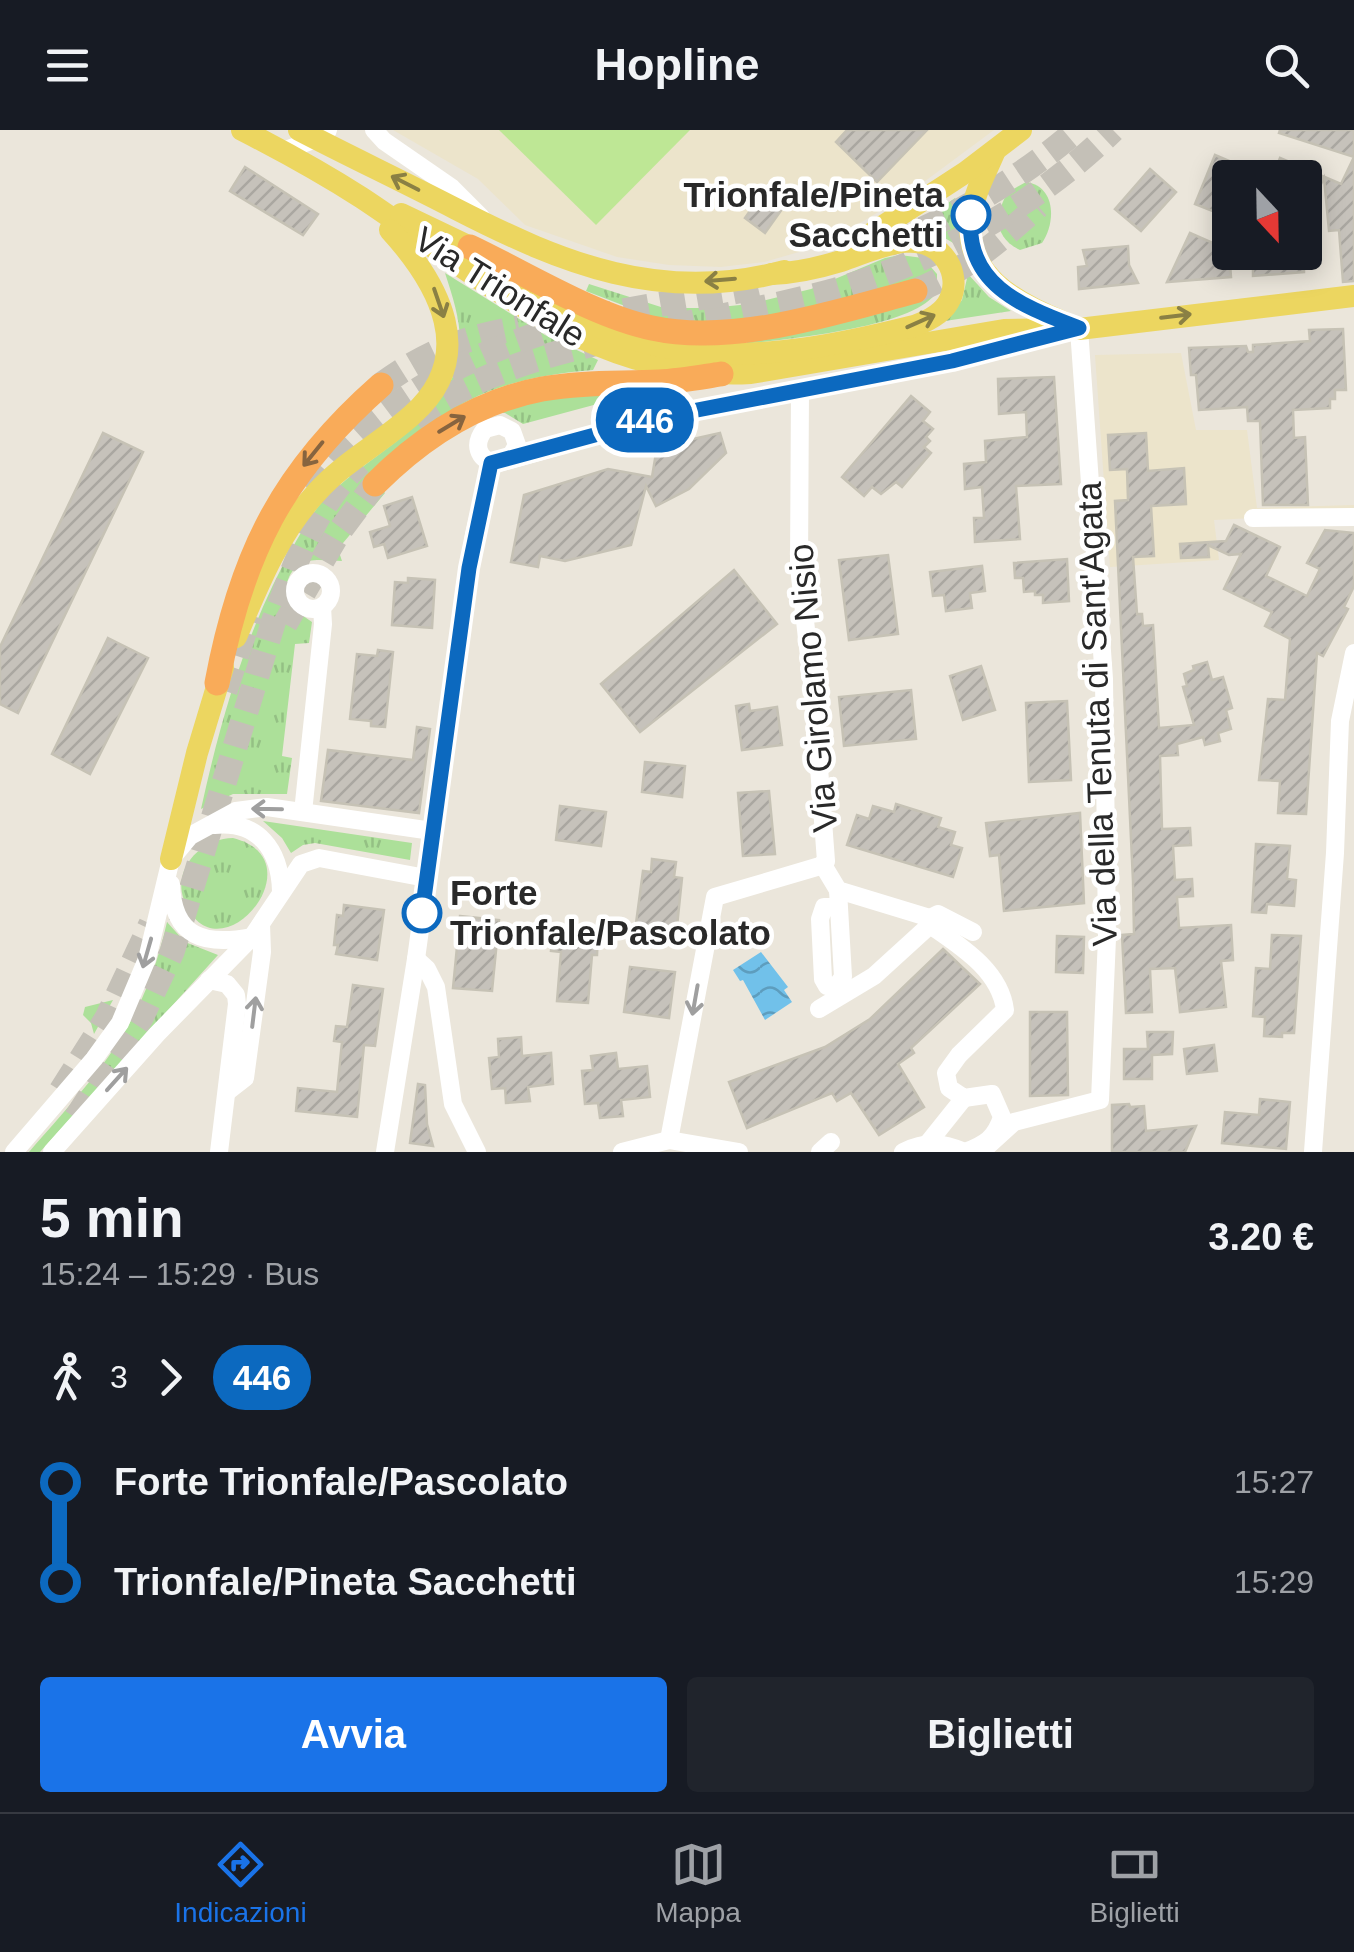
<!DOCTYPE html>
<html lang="it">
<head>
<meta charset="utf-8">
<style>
	:root { --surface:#171b24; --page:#20242c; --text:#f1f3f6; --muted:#9ea1a6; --line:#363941; --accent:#1a73e8 }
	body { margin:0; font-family:Helvetica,sans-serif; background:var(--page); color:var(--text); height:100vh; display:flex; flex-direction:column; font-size:38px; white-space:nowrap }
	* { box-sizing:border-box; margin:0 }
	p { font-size:32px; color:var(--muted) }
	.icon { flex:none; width:55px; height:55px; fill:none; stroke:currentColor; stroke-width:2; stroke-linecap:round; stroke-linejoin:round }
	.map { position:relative; height:1022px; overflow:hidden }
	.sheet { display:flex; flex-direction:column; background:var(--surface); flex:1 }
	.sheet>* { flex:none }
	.badge { padding:0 20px; border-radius:32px; font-size:35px; line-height:65px }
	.needle { width:65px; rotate:158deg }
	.tools { position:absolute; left:1212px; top:30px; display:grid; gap:20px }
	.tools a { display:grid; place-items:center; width:110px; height:110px; border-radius:10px; background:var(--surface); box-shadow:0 5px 25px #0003; font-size:50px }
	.map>.badge { position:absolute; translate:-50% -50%; box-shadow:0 0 0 5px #fff }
	.legs { display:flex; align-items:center; gap:15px; height:110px; padding:0 40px; font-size:32px }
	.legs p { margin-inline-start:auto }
	.summary { display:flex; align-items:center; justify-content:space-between; height:170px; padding:0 40px }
	h1 { font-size:55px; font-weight:600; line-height:75px }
	.primary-button { display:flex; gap:20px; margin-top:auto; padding:20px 40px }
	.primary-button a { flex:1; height:115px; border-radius:10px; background:var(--accent); color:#fff; font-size:40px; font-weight:600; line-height:115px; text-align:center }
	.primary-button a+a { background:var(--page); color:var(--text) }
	ul { padding:0 40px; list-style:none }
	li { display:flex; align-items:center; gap:35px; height:100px; font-size:38px }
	li i { display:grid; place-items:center; width:15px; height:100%; margin:0 12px; background:currentColor }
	li i::after { content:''; width:25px; height:25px; margin:-12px; border:8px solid; border-radius:50%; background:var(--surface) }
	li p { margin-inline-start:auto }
	li:first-child i { background:linear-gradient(#0000 50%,currentColor 0) }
	li:last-child i { background:linear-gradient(currentColor 50%,#0000 0) }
	header { display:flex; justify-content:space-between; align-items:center; height:130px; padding:0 40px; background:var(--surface); font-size:45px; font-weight:600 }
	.dock { display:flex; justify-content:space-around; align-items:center; height:140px; border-top:2px solid var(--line); background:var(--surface); font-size:28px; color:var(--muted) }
	.dock a { display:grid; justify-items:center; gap:5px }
	.dock .active { color:var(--accent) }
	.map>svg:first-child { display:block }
	.education { fill:#ece4cb }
	.grass { fill:url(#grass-tufts) }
	.pitch { fill:#bee795 }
	.water { fill:url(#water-waves) }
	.building { fill:url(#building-hatch); stroke:#c6c2b5; stroke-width:2.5 }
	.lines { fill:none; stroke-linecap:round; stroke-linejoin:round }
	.highway-tunnel { stroke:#c4c0b7; stroke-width:25; stroke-dasharray:25 12; stroke-linecap:butt }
	.minor { stroke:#fff; stroke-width:18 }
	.major { stroke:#ecd660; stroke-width:22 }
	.highway { stroke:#f9ab59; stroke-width:25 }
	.oneway { stroke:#8a8044 }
	.oneway2 { stroke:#87643f }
	.oneway3 { stroke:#9f9f9f }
	.line-1-casing { stroke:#fff; stroke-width:22 }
	.line-1 { stroke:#0c69bf; stroke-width:15 }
	.stop-1-dot { fill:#fff; stroke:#0c69bf; stroke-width:5 }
	.labels { text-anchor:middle; stroke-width:9; stroke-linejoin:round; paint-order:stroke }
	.stop-label { font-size:35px; font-weight:bold; fill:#292929; stroke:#fff; text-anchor:end }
	.street-label { font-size:35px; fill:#292929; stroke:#fff }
</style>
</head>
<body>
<header><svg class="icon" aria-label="menu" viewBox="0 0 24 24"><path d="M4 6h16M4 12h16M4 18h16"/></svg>Hopline<svg class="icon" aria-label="search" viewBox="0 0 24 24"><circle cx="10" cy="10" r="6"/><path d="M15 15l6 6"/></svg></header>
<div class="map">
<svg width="1354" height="1022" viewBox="0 0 1354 1022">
	<defs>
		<pattern id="grass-tufts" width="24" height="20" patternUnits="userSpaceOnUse" patternTransform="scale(2.5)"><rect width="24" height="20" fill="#ace099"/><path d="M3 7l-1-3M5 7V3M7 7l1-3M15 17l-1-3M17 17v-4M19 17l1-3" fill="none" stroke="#94c084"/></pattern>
		<pattern id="water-waves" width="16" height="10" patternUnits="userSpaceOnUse" patternTransform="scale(2.5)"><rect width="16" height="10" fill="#71c1ea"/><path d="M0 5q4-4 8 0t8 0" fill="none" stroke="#5d9dbe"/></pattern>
		<pattern id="building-hatch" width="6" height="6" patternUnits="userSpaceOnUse" patternTransform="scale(2.5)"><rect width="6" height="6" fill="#c6c2bb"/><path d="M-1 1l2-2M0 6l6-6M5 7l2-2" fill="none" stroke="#aaa7a1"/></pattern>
	</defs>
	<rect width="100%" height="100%" fill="#ebe6db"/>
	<g class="education">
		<polygon points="393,0 994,0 905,66 840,105 806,120 764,132 721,137 669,135 617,127 525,95 478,49"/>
		<polygon points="1181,223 1196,300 1247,300 1257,378 1354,375 1354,395 1253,388 1214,390 1219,430 1110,437 1095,225"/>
	</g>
	<g class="grass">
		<path d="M1026 52C1056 56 1056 93 1042 113L1020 120C994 108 994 85 1008 62Z"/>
		<polygon points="955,68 958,74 955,114 919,93"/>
		<path d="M900 125 923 128 937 144V162C913 198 791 208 747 214L745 192 669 193 586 161 589 154 664 178H710L750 174 811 159 885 128Z"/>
		<path d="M445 143 545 205 598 230 593 240C543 244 491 254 449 282 421 301 396 328 371 350L385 363 338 419 342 431C332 431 319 429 309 431 288 435 281 460 290 477L312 492 309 513 295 514 282 626 292 628 287 664H233L201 679C221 588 247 497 294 415 302 401 312 383 323 371 364 328 430 300 453 246 468 212 456 177 445 143Z"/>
		<polygon points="968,144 989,167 1011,181 945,191 962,170"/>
		<polygon points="642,262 523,294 505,283 496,283 520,270"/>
		<polygon points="263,691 412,713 410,730 315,713 303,715 291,723 282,708"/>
		<path d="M233 708C321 730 216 854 184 770 172 738 202 708 233 708Z"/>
		<path d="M167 792 185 812 218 825 40 1022H29C98 943 143 898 167 792Z"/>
		<polygon points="113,870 94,904 91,893 83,885 85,877"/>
	</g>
	<polygon class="pitch" points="499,0 690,0 596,95"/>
	<polygon class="water" points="761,822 788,857 784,860 792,872 765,890 743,850 740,851 733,840"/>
	<g class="building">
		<polygon points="847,0 927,0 877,52 836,12"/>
		<polygon points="1280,0 1354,0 1354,27 1279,3"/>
		<polygon points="1215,25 1241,36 1239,48 1230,48 1230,88 1195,74"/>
		<polygon points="1354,27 1354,151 1343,152 1339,100 1329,101 1324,48 1305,87 1305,48 1272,48 1280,28 1341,54"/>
		<polygon points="245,37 318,84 303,105 230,61"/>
		<polygon points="1150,39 1176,62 1141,101 1115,79"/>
		<polygon points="767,57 787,72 765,103 745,88"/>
		<polygon points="1190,103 1229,120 1231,147 1167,152"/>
		<polygon points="1128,116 1129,135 1138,153 1079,159 1078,137 1087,136 1083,120"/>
		<polygon points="1253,122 1304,122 1304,142 1253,146"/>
		<polygon points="1343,199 1346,260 1335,260 1335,269 1330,269 1330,278 1293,280 1294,308 1305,307 1308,375 1263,375 1260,291 1248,291 1247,277 1199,280 1196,245 1191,245 1189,218 1246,216 1248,222 1253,222 1253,215 1310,211 1309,200"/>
		<polygon points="1054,247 1061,354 1016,356 1020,409 975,412 974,388 984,388 982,357 965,359 964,334 986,332 985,311 1027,307 1026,282 999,284 998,249"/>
		<polygon points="911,266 930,282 923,291 933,299 926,307 930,311 924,317 931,323 902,357 896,352 881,364 872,357 864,366 842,347"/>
		<polygon points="103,303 143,322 18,583 0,574 0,517"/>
		<polygon points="720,303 726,323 689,359 656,376 646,356 631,415 565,431 540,426 538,437 511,432 524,365 608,339 652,347 657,317"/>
		<polygon points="1146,303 1148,341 1184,338 1186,374 1151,376 1154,426 1133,427 1137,484 1142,484 1143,496 1153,495 1159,598 1194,595 1183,557 1187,556 1184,544 1194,540 1193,536 1207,532 1212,550 1223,547 1232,578 1226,580 1231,599 1218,603 1220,611 1205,615 1203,607 1177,614 1178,625 1160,626 1162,699 1190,698 1191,715 1173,716 1175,750 1192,749 1193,766 1177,767 1179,798 1231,795 1233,830 1221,831 1226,877 1180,882 1175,838 1150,839 1152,882 1126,883 1122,805 1134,804 1133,751 1115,371 1128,370 1127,339 1110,340 1108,305"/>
		<polygon points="412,367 427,416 388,428 384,414 374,417 370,402 390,396 384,376"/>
		<polygon points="1234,395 1280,417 1266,446 1307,466 1320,439 1307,433 1325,400 1354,403 1354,456 1344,477 1348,479 1323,526 1317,523 1306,684 1278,683 1280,651 1259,650 1268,569 1285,570 1290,509 1265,496 1272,482 1224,459 1241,424 1229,425 1208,415 1209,427 1181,428 1180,414 1226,411"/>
		<polygon points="888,425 898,504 849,510 839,430"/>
		<polygon points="1067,429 1069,471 1043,473 1043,465 1035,465 1035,461 1024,462 1023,448 1015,448 1014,433"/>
		<polygon points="982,436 985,461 970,463 972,478 946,481 944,465 933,466 930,442"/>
		<polygon points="734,440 777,494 640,602 601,554"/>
		<polygon points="408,448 435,450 432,498 392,495 395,452 408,453"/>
		<polygon points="108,508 148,528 90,644 52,624"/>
		<polygon points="378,520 393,522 385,597 371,596 371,591 350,589 357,524 377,526"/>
		<polygon points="981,536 995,580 963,590 950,546"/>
		<polygon points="911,560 916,609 844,616 839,567"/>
		<polygon points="1067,571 1071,650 1029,652 1026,573"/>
		<polygon points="749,574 750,581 777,577 782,615 742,620 736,576"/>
		<polygon points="417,597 430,599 419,683 321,671 328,620 413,630"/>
		<polygon points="645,632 685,636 682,667 642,662"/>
		<polygon points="769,661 775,724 743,726 738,663"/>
		<polygon points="896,674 941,688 938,697 955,702 951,715 962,718 953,747 847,715 857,685 869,689 873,676 894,682"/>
		<polygon points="560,676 606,682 601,716 556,710"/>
		<polygon points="1080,683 1084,773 1004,781 999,725 990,726 986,693"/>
		<polygon points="1256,714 1290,716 1287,749 1296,750 1294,776 1267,774 1266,783 1252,782"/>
		<polygon points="652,729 676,732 674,747 682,748 676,806 635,801 643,741 651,742"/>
		<polygon points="344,775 384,780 377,830 336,824 338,815 334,815 337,785 343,786"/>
		<polygon points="460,786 499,790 492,861 453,858"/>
		<polygon points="553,799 598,803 597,825 592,825 588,873 557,871 561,822 551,821"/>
		<polygon points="1272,805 1301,806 1294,903 1282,903 1282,907 1264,906 1265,887 1253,886 1256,838 1270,839"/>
		<polygon points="1057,806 1084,807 1083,843 1056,842"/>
		<polygon points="943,819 980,854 911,918 914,923 898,934 924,977 879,1005 851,963 837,971 832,963 747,998 729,952 825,917 870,889"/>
		<polygon points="630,837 675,842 669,888 624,882"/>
		<polygon points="353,855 383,859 375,916 364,915 357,987 296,981 298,958 337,962 342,912 334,911 336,896 347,897"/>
		<polygon points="1030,882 1067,882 1068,965 1030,966"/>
		<polygon points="1147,902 1173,902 1172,924 1152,925 1152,949 1124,949 1124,919 1148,919"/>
		<polygon points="521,907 522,926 551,923 553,954 528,957 530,971 506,973 505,958 492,959 489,928 499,927 498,909"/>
		<polygon points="1214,915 1217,941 1187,944 1184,919"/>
		<polygon points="616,923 618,939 647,936 650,967 621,970 623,986 600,988 598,973 585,974 582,941 593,940 591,926"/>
		<polygon points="418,954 425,955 427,994 433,1016 410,1013"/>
		<polygon points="1260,969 1290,972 1286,1019 1222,1013 1225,982 1259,985"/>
		<polygon points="1129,974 1130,977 1144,976 1146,1001 1196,996 1185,1022 1112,1022 1112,975"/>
	</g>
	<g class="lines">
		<g class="highway-tunnel">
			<path d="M889 114C955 87 1023 47 1077 0"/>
			<path d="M915 161C964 142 999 111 1038 76"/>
			<path d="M670 197C725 185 781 175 836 160 937 130 1038 74 1113 0"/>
			<path d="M381 255C428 221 463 208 519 198"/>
			<path d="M414 289C470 247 538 226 607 211"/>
			<path d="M309 359C376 270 472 221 578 192 639 174 704 170 766 155"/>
			<polyline points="285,494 339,402 375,354"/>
			<polyline points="225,561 250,485"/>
			<polyline points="61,961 107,888 151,794"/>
			<path d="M76 988 141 888 172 822 274 490C295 434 315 375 360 333"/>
		</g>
		<g class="minor">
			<polyline points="374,0 384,11 452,58 481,87"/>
			<polyline points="283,21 316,9 328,0"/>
			<path d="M509 329 517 315 512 301 500 295 485 299C473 314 477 329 496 334L661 287 952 231 1079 199 1104 549 1107 808 1100 970 1014 992 981 1022"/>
			<polyline points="1253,388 1354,387"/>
			<circle cx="313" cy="461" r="18"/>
			<polyline points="303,682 323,494 322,477"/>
			<path d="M214 695C258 690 280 720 281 761"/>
			<path d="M171 754C173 808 205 816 252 807"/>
			<polyline points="838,760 843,847 836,857 827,856 823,849 820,789 824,777 839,777"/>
			<polyline points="930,788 938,784 973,802"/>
			<polyline points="416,829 427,839 436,857 453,974 477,1022"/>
			<polyline points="209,850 227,854 236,865 237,874 219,1022"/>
			<polyline points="819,879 874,846 930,795 930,788 838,760 823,735"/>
			<polyline points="227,962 245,948 262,822 261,794"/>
			<polyline points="669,1010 715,767 820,736 826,731 814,571 799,437 800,260"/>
			<polyline points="928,1013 964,968"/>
			<polyline points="14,1022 94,929 120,893 147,829 171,729 190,706 236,681 267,677 432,701"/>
			<polyline points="52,1022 157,904 252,807 301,734 319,728 426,748"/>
			<polyline points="385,1022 416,829 474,405 491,333"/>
			<polyline points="622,1022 669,1010 739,1022"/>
			<polyline points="820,1022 831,1012"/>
			<path d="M903 1022C926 1011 942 1012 965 1022 986 1014 995 1008 1002 987L992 964 964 968 949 958 946 943 959 925 1005 880C1000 840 960 816 930 795"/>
			<polyline points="1313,1022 1335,723 1340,591 1354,523"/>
		</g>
		<g class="major">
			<path d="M242 0C283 21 323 43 362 68 483 148 596 252 751 243L1004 200 1079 199 1354 166"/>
			<path d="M299 0C351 27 404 52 456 79 563 134 662 174 784 141"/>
			<path d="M994 23C986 42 975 61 972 82 960 144 1016 173 1063 192"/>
			<polyline points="401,84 470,117 483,127"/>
			<polyline points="851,117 966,42 1021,0"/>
			<path d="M513 149C650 244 759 235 914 196 928 191 944 183 950 169 956 157 954 142 947 131 923 93 872 121 841 131 818 138 795 143 772 144"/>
			<path d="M236 507C258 455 278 404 317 362 345 331 381 313 412 285 479 226 439 154 390 100"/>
			<polyline points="171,729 197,623 223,537"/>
		</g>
		<g class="highway">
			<path d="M470 117C525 143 594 186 652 198 734 216 836 182 915 161"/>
			<path d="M375 354C421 308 478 271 542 259 581 252 620 254 659 252 680 251 701 247 721 244"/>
			<path d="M217 553C241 425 282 342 381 255"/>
		</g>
	</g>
	<defs><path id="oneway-shaft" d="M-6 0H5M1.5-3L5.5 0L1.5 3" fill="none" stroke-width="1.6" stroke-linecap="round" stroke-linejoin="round" transform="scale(2.5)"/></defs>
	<g class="oneway">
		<use href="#oneway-shaft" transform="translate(405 53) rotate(-153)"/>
		<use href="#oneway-shaft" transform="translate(720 150) rotate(175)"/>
		<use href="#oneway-shaft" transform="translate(439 173) rotate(71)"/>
		<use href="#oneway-shaft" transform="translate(1176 186) rotate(-7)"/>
		<use href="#oneway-shaft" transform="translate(921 191) rotate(-24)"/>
	</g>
	<g class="oneway2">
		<use href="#oneway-shaft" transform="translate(452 294) rotate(-31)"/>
		<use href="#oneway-shaft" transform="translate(313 324) rotate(129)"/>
	</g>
	<g class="oneway3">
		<use href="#oneway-shaft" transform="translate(267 679) rotate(-179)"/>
		<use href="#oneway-shaft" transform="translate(147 823) rotate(106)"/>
		<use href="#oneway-shaft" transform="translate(695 870) rotate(100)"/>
		<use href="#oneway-shaft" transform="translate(254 882) rotate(-83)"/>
		<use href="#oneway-shaft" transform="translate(117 949) rotate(-48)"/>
	</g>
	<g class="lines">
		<defs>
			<path id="line-1" d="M422 783 469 438 491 333 661 287 952 231 1079 198C1025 177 964 156 971 85"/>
		</defs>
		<use href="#line-1" class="line-1-casing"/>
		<use href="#line-1" class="line-1"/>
	</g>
	<g class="stop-1-dot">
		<circle cx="971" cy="85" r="18"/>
		<circle cx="422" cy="783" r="18"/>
	</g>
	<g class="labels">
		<g class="stop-label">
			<text x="944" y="77">Trionfale/Pineta<tspan x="944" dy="40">Sacchetti</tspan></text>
			<text x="450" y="775" text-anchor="start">Forte<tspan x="450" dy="40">Trionfale/Pascolato</tspan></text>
		</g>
		<g class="street-label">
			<text transform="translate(500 157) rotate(32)" y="12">Via Trionfale</text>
			<text transform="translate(813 558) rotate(-95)" y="12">Via Girolamo Nisio</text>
			<text transform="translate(1097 584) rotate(-92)" y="12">Via della Tenuta di Sant'Agata</text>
		</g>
	</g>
</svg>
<div class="tools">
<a><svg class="needle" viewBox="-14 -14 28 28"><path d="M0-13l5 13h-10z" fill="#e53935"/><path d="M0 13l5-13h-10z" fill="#9ea1a6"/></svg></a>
</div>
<b class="badge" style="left:645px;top:290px;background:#0c69bf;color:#fff">446</b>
</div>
<section class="sheet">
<div class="summary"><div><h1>5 min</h1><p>15:24 – 15:29 · Bus</p></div><b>3.20 €</b></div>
<div class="legs"><svg class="icon" aria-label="walk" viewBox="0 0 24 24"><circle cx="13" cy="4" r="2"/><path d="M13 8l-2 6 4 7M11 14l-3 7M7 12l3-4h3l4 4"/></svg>3<svg class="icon" aria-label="forward" viewBox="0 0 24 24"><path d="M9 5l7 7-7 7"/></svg><b class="badge" style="background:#0c69bf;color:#fff">446</b></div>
<ul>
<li><i style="color:#0c69bf"></i><b>Forte Trionfale/Pascolato</b><p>15:27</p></li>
<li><i style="color:#0c69bf"></i><b>Trionfale/Pineta Sacchetti</b><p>15:29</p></li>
</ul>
<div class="primary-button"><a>Avvia</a><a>Biglietti</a></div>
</section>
<nav class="dock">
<a class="active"><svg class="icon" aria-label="directions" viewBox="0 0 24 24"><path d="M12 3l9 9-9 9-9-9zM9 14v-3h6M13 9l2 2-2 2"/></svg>Indicazioni</a>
<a><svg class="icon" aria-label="map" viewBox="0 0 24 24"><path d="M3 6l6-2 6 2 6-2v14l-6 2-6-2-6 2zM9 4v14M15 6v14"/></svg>Mappa</a>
<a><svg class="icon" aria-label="tickets" viewBox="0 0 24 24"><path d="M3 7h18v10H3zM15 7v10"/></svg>Biglietti</a>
</nav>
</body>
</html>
